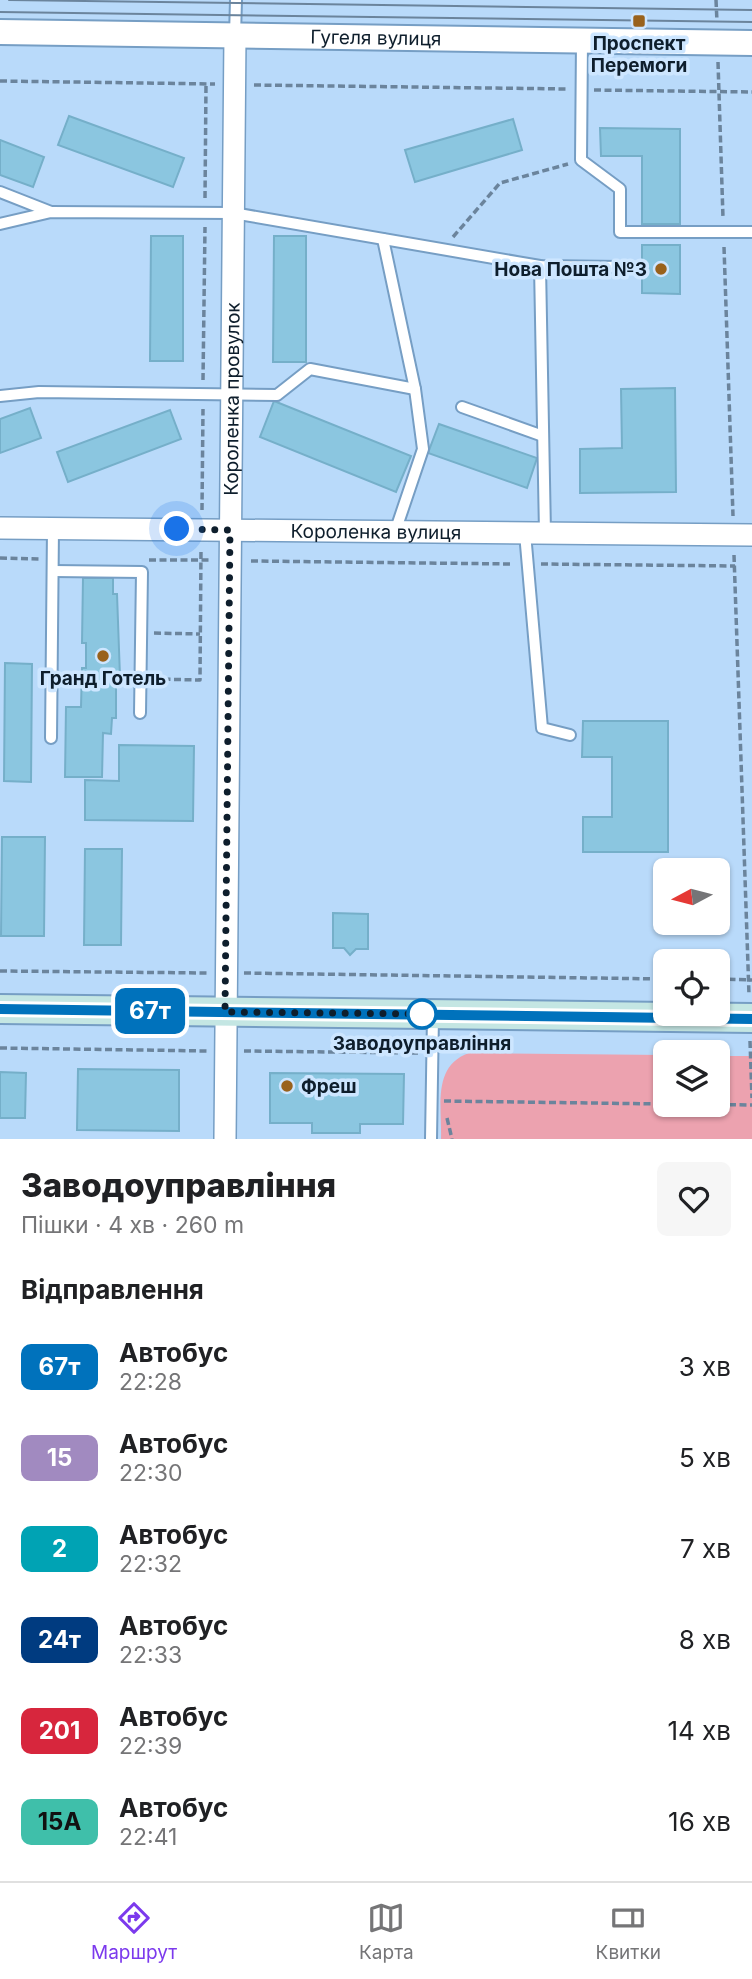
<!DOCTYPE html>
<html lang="uk">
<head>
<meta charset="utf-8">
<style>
	:root { --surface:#fff; --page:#f6f6f6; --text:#202124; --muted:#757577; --line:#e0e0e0; --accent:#7c3aed }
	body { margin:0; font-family:Inter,sans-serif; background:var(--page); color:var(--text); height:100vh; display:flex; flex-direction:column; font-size:26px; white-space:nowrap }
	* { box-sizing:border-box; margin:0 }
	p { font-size:23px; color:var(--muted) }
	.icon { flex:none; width:38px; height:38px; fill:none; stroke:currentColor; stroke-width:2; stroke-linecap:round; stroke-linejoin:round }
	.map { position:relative; height:1139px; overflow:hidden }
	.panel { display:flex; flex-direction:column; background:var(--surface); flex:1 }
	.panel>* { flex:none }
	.badge { padding:0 14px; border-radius:10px; font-size:24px; line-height:46px }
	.needle { width:46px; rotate:263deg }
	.fabs { position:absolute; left:653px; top:858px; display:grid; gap:14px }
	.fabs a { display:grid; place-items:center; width:77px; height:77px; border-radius:10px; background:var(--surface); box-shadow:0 2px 5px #0004; font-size:35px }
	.you { position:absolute; width:35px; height:35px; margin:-18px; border:5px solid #fff; border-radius:50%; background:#1a73e8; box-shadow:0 0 0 10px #1a73e833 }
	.map>.badge { position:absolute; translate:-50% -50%; box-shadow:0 0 0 4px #fff }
	h2 { padding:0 21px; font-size:26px; line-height:63px }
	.round { display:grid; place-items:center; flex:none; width:74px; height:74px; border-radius:10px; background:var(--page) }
	.summary { display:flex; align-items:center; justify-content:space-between; height:119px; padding:0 21px }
	h1 { font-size:33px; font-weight:800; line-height:52px }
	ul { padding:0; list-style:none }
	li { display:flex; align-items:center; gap:21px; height:91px; padding:0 21px }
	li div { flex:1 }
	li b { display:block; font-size:26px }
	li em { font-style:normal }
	li .badge { min-width:77px; font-weight:700; text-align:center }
	.tabs { display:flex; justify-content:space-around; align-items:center; height:98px; border-top:2px solid var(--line); background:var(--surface); font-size:19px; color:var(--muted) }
	.tabs a { display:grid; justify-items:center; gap:4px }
	.tabs .current { color:var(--accent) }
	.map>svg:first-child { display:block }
	.green { fill:#eca2af }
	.building { fill:#8bc6e0; stroke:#75afc9; stroke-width:2 }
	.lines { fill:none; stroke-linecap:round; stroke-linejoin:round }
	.service-casing { stroke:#769ec4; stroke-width:14 }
	.minor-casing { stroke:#769ec4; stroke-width:24 }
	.tertiary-casing { stroke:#769ec4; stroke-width:28 }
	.secondary-casing { stroke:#769ec4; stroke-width:32 }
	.path { stroke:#6b849c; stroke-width:3.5; stroke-dasharray:7 3.5; stroke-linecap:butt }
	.service { stroke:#fff; stroke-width:10 }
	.minor { stroke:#fff; stroke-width:21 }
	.tertiary { stroke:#fff; stroke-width:24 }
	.secondary { stroke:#c4e6e3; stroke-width:28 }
	.tram { stroke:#6b849c; stroke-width:2 }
	.line-casing { stroke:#fff; stroke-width:16 }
	.line { stroke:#0072bc; stroke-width:10 }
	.walk { stroke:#0e1e2c; stroke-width:7; stroke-dasharray:0 12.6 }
	.poi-dot { fill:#99621c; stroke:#cde6ff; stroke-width:2.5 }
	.stop-dot { fill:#fff; stroke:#0072bc; stroke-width:3.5 }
	.labels { text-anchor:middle; stroke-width:7; stroke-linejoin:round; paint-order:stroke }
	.street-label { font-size:19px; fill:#0e1e2c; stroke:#cde6ff }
	.poi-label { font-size:19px; font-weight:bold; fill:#0e1e2c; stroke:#cde6ff }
	.stop-label { font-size:19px; font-weight:bold; fill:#0e1e2c; stroke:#cde6ff }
</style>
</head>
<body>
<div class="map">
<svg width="752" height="1139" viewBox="0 0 752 1139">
	<rect width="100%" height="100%" fill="#b9dafa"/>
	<path class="green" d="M469 1053 665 1055V1104H718V1056H752V1139H441C442 1107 432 1066 469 1053Z"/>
	<g class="building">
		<polygon points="69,116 184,158 173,187 58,145"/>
		<polygon points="513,119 522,150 415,182 405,150"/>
		<polygon points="600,128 680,129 680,224 642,224 642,156 601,156"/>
		<polygon points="0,140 44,157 33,187 0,175"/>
		<polygon points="151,236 183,236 183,361 150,361"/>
		<polygon points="274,236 306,236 306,362 273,362"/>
		<polygon points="642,245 680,245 680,294 642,293"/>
		<polygon points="675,388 676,492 580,493 580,449 622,448 621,389"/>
		<polygon points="274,401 411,456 396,492 260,437"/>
		<polygon points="30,408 41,438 0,453 0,419"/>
		<polygon points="170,410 181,439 68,482 57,452"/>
		<polygon points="439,424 537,458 527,488 428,453"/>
		<polygon points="83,578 113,578 113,594 117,594 120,677 116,677 116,718 112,718 111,734 103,733 102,777 65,777 66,707 81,707 82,668 86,668 86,643 82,643"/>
		<polygon points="5,663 32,664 31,782 4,781"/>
		<polygon points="583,721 668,721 668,852 583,852 583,817 612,817 612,757 582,757"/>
		<polygon points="119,745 194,746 193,821 85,820 85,780 119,781"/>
		<polygon points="2,837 45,837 44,936 1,936"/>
		<polygon points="85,849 122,849 121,945 84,945"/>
		<polygon points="333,913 368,914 368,949 356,949 350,955 344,948 333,948"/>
		<polygon points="78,1069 179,1070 179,1131 77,1130"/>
		<polygon points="0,1072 26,1073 25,1118 0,1118"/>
		<polygon points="270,1073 404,1074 403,1124 360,1124 360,1133 312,1133 312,1123 270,1123"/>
	</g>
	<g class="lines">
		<defs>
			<g id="service">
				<polyline points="235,35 236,0"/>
				<polyline points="582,41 581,160 620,189 620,232 752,232"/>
				<polyline points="0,192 51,212"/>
				<polyline points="0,224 51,212 233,213 540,266 620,267"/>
				<polyline points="383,239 415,389 423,449 395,532"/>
				<polyline points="540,266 545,533"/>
				<polyline points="0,396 39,392 277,395 310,369 415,389"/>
				<polyline points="462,407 543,436"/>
				<polyline points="525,533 542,728 570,735"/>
				<polyline points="53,571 142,572 140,713"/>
				<polyline points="51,738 53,528"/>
				<polyline points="431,1139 433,1016"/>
			</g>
			<g id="minor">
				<path id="s1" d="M0 528 752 535"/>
				<path id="s2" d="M225 1139 235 35"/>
			</g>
			<g id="tertiary">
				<path id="s3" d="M0 32 752 43"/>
			</g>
			<polyline id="secondary" points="0,1009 752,1018"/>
		</defs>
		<use href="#service" class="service-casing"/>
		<use href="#minor" class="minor-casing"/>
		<use href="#tertiary" class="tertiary-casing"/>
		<use href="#secondary" class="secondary-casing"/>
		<g class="path">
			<polyline points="716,0 717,22"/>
			<polyline points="718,62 723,218"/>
			<polyline points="0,81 215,84"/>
			<polyline points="254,85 568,89"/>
			<polyline points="594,90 752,92"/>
			<polyline points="205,198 206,84"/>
			<polyline points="453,237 500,183 568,164"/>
			<polyline points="724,247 733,516"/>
			<polyline points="203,380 205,227"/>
			<polyline points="202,510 203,409"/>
			<polyline points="734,555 749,995"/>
			<polyline points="0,558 40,559"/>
			<polyline points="149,560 211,560"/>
			<polyline points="251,561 512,564"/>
			<polyline points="541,564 735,566"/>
			<polyline points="154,633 200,634"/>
			<polyline points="153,679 200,680 201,549"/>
			<polyline points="0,971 208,973"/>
			<polyline points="244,973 665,979"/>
			<polyline points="718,979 752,980"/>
			<polyline points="750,1041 752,1098"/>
			<polyline points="0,1048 208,1051"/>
			<polyline points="244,1051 418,1053"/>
			<polyline points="444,1101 665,1104"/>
			<polyline points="687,1104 752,1105"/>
			<polyline points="447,1118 452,1139"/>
		</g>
		<use href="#service" class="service"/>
		<use href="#minor" class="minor"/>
		<use href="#tertiary" class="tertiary"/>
		<use href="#secondary" class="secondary"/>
		<g class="tram">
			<polyline points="9,0 752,10"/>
			<polyline points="0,12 752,22"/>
		</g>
	</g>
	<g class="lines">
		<defs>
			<polyline id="line" points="0,1009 752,1019"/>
		</defs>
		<use href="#line" class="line-casing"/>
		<use href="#line" class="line"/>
		<polyline class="walk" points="177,529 230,530 225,1012 422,1014"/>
	</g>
	<g class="poi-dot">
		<rect x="632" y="14" width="14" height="14" rx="3.5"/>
		<circle cx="661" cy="269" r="7"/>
		<circle cx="103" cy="656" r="7"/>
		<circle cx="287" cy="1086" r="7"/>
	</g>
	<circle class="stop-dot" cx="422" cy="1014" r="14"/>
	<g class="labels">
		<g class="street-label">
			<text dy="7" stroke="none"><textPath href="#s3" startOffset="376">Гугеля вулиця</textPath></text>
			<text dy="7" stroke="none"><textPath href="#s2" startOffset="740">Короленка провулок</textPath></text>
			<text dy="7" stroke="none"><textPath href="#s1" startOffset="376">Короленка вулиця</textPath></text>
		</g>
		<g class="poi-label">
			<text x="639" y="50">Проспект<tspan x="639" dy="22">Перемоги</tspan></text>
			<text x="647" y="276" text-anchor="end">Нова Пошта №3</text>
			<text x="103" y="685">Гранд Готель</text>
			<text x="301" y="1093" text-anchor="start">Фреш</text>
		</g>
		<g class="stop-label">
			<text x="422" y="1050">Заводоуправління</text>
		</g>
	</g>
</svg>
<div class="fabs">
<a><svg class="needle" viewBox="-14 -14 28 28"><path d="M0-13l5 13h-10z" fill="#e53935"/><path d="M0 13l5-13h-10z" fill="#757577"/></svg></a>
<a><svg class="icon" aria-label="locate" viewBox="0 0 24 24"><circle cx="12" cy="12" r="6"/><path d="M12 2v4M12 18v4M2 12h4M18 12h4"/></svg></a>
<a><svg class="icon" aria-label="layers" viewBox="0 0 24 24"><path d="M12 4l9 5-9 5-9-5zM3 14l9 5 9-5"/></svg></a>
</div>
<div class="you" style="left:177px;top:529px"></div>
<b class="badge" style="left:150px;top:1011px;background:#0072bc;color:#fff">67т</b>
</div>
<section class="panel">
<div class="summary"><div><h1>Заводоуправління</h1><p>Пішки · 4 хв · 260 m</p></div><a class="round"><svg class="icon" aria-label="heart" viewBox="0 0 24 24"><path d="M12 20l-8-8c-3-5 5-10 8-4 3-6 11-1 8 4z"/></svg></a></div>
<h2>Відправлення</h2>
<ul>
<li><span class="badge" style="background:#0072bc;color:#fff">67т</span><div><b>Автобус</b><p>22:28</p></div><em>3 хв</em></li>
<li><span class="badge" style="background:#a18ac0;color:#fff">15</span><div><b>Автобус</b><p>22:30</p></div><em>5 хв</em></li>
<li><span class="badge" style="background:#00a3b4;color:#fff">2</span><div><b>Автобус</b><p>22:32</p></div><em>7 хв</em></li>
<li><span class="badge" style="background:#003b80;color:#fff">24т</span><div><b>Автобус</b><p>22:33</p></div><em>8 хв</em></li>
<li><span class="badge" style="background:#d7263d;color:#fff">201</span><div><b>Автобус</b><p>22:39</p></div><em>14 хв</em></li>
<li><span class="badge" style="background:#3fbfaa;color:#111">15А</span><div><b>Автобус</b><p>22:41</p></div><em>16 хв</em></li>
</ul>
</section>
<nav class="tabs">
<a class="current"><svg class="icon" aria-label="directions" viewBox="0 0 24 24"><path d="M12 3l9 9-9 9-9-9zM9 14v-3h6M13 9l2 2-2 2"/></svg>Маршрут</a>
<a><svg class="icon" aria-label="map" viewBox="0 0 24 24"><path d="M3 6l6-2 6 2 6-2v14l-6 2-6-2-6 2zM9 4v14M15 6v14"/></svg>Карта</a>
<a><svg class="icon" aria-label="tickets" viewBox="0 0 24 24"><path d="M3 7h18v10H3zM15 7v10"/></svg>Квитки</a>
</nav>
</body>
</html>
